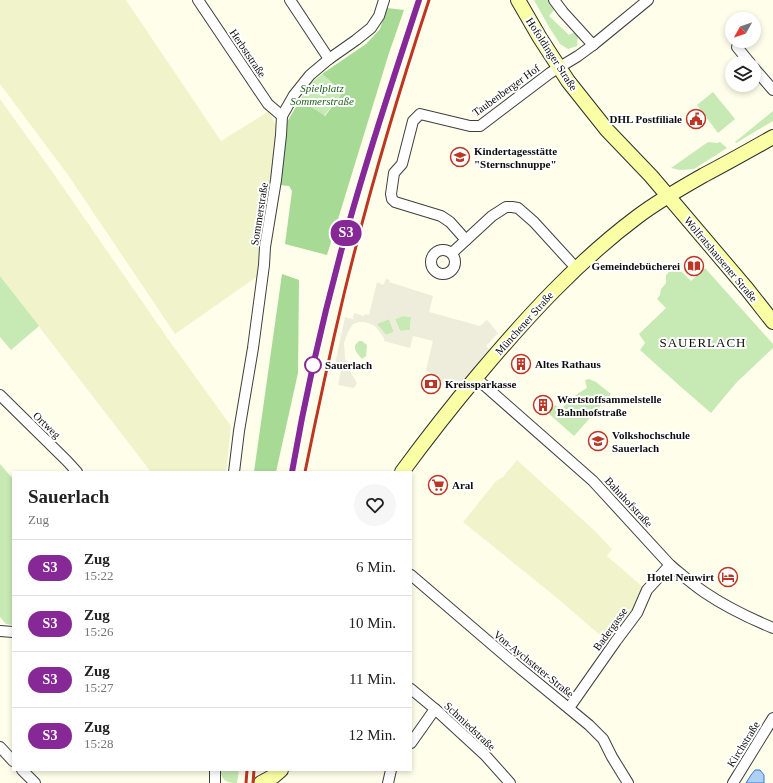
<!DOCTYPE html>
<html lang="de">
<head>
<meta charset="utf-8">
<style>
	:root { --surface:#fff; --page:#f6f6f6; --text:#222; --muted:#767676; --line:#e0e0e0 }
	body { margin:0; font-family:Georgia,serif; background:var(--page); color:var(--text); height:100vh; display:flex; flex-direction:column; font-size:15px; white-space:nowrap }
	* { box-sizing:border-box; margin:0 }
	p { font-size:13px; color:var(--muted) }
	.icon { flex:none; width:22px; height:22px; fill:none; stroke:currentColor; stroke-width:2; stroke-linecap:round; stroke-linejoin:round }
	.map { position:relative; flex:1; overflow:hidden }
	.details { position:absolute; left:12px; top:471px; width:400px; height:300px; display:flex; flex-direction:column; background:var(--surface); border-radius:0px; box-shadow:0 2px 6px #0003 }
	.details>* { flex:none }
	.badge { padding:0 8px; border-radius:13px; font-size:14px; line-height:26px }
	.needle { width:26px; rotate:230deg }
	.buttons { position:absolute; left:725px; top:12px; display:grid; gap:8px }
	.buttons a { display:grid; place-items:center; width:36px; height:36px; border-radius:50%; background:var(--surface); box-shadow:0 2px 6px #0003; font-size:20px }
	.map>.badge { position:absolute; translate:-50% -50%; box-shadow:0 0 0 2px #fff }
	.round { display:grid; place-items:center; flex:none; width:42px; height:42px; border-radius:21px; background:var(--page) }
	.head { display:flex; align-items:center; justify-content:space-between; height:68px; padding:0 16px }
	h1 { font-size:19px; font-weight:800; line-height:30px }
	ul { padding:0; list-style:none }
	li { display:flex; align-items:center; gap:12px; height:56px; padding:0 16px; border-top:1px solid var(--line) }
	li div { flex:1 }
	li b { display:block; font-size:15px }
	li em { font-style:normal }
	li .badge { min-width:44px; font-weight:700; text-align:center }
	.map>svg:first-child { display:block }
	.farmland { fill:#f1f4cb }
	.green { fill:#c7e9b4 }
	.forest { fill:#a7da94 }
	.plaza { fill:#eeecdb; fill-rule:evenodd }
	.water { fill:#afd0f6; stroke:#3577ce }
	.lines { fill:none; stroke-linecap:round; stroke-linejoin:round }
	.minor-casing { stroke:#3f3f3f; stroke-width:12 }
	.secondary-casing { stroke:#2e2e2e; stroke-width:16 }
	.minor { stroke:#fff; stroke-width:10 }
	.secondary { stroke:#faffa5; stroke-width:14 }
	.rail { stroke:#bc3623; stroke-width:3 }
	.line-casing { stroke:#fff; stroke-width:9 }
	.line { stroke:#862996; stroke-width:6 }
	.stop-dot { fill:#fff; stroke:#862996; stroke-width:2 }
	.labels { text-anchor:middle; stroke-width:4; stroke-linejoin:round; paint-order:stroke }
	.street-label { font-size:11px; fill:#0c0c0c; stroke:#fff }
	.park-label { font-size:11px; font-style:italic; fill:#1f631c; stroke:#fff }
	.poi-label { font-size:11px; font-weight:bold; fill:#0c0c0c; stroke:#fff; text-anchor:start }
	.stop-label { font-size:11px; font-weight:bold; fill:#0c0c0c; stroke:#fff; text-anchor:start }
	.quarter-label { font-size:13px; letter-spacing:1px; fill:#0c0c0c; stroke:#fff }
</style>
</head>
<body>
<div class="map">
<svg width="773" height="783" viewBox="0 0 773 783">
	<rect width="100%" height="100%" fill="#fffeea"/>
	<g class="farmland">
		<polygon points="0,0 126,0 221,141 269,111 278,130 258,276 175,334 68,175 0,84"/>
		<polygon points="0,99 51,170 168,339 231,426 226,472 151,472 0,276"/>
		<polygon points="517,460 595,531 612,549 607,556 643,587 635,610 616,635 608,642 557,598 463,522 496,481 503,477"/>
	</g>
	<g class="green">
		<polygon points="534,0 548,0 554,10 549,16 569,35 575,32 578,34 577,46 568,49 560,44 549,27"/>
		<polygon points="322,74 343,92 324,116 300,100 310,84"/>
		<polygon points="713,92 735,119 718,133 697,105"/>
		<polygon points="773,111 773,121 736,143 735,142"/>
		<polygon points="708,142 717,143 720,142 727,148 694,169 680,170 671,168"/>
		<polygon points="675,265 691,281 705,268 773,344 773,348 736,383 711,413 681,387 640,350 645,343 639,334 666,308 657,299 660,295 661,289 666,283 666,275"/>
		<polygon points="0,276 39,326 11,350 0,337"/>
		<polygon points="403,316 411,317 410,330 400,331 395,319"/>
		<polygon points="389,319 394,332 386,335 376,324"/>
		<polygon points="359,341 362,341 367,345 366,356 362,359 357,353 355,349 355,345"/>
		<path d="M589 379 596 382 611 394 574 436 548 413 555 405 561 410C569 399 575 395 587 388L585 380Z"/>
		<polygon points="0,464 13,479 13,625 6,624 0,617"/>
		<path d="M220 770H239L237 783C227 783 222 781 220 770Z"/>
	</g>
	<g class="forest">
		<polygon points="387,8 404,10 389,53 327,255 285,244 292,191 289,186 280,185 287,122 300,100 325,116 343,92 322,74 366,44 380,29"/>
		<polygon points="282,274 299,280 298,373 276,472 254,472"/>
	</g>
	<path class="plaza" d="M386 279 390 280 389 282 433 296 429 312 480 326 487 320 498 333 486 346 489 349 488 351 455 392 426 370 433 341 413 336 410 348 384 341V338L376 327 373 325 365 322H359L353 324 348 332 344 343 345 359 351 373 357 383 354 388 338 385 341 370 334 369 345 317 353 319 354 313 364 316 365 314 369 315 377 282 383 285ZM403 316 411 317 410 330 400 331 395 319ZM389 319 394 332 386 335 377 324Z"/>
	<polygon class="water" points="755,770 760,770 764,775 764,783 746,783 751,775"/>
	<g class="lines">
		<defs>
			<g id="minor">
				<polyline points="198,0 268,104 282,116"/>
				<polyline points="290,0 329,59"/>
				<polyline points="554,0 563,12 593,45"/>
				<polyline points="737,47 750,63"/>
				<polyline points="754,68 773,90"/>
				<polyline points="466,240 450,222 441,216 395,202 392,199 391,194 394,173 402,164 413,121 420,114 470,126 480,126 550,73 578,56 593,45 648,0"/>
				<circle cx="443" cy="262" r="12"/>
				<polyline points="452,253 492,216 506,207 512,207 518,208 534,222 576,268"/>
				<path d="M476 378 593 481 670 565C681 574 692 584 704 592 726 607 749 618 773 628"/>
				<polyline points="0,395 67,461 77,472"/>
				<polyline points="234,472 239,431 253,348 264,265 265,247 276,180 281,135 282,116 294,95 310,75 329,59 356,40 371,28 379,16 384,0"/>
				<polyline points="411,575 516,665 589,725 603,739 612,757 628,783"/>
				<polyline points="0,631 13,632"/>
				<polyline points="411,689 435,709 485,755 510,783"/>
				<polyline points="569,708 616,641 637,613 647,590 670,565"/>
				<polyline points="411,743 435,709"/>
				<polyline points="0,747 13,761"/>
				<polyline points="22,770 35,783"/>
				<polyline points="215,770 215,783"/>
				<polyline points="388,783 391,770"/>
				<polyline points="733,783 773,718"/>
			</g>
			<g id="secondary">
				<polyline points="518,0 540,38 568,81 607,130 651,176 668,196 747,289 773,322"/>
				<path d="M402 472C427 438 452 406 479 374 527 317 577 262 637 217 658 201 681 188 704 175 727 163 750 150 773 137"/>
				<polyline points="261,783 274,776 281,770"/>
			</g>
		</defs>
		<use href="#minor" class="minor-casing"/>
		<use href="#secondary" class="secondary-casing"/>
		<use href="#minor" class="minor"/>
		<use href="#secondary" class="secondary"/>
		<g class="rail">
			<path d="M292 472C309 376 332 281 359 187 377 124 399 62 419 0"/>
			<path d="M305 472C317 413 330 353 344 294 368 195 397 97 429 0"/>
			<polyline points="246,783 247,770"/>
			<polyline points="253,783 254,770"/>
		</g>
	</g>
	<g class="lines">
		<defs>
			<path id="line" d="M292 472C305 397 322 322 342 248 365 164 392 82 419 0"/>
		</defs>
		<use href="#line" class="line-casing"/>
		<use href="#line" class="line"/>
	</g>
	<defs>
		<symbol id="civic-ring" viewBox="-11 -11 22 22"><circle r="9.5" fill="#fff" stroke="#bc3623" stroke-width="1.5"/><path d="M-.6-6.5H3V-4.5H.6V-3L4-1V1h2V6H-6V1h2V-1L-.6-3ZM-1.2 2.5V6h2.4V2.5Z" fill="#bc3623"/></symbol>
		<symbol id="school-ring" viewBox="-11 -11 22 22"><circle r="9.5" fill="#fff" stroke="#bc3623" stroke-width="1.5"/><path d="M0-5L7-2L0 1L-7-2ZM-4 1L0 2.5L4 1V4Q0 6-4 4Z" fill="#bc3623"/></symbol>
		<symbol id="library-ring" viewBox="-11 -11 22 22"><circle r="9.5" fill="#fff" stroke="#bc3623" stroke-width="1.5"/><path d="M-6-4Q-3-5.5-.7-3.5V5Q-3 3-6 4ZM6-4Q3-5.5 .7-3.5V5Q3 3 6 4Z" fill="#bc3623"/></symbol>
		<symbol id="building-ring" viewBox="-11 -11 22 22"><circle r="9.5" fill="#fff" stroke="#bc3623" stroke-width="1.5"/><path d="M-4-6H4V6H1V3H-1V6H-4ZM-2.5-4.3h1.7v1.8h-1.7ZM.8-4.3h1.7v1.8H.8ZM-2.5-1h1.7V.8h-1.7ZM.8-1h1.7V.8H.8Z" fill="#bc3623"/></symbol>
		<symbol id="bank-ring" viewBox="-11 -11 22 22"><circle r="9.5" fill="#fff" stroke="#bc3623" stroke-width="1.5"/><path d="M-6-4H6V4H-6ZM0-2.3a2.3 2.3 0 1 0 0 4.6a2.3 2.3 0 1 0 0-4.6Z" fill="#bc3623"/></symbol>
		<symbol id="supermarket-ring" viewBox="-11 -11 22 22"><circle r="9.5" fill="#fff" stroke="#bc3623" stroke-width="1.5"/><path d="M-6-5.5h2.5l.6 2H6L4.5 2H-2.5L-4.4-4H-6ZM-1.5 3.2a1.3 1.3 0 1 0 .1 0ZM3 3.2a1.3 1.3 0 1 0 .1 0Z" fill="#bc3623"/></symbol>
		<symbol id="hotel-ring" viewBox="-11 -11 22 22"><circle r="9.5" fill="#fff" stroke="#bc3623" stroke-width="1.5"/><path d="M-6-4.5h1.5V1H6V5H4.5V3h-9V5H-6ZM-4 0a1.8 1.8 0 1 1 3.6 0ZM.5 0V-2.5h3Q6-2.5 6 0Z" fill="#bc3623"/></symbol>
	</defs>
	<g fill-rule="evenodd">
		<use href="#civic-ring" x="685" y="108" width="22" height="22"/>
		<use href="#school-ring" x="449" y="146" width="22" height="22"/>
		<use href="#library-ring" x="683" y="255" width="22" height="22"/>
		<use href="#building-ring" x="510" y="353" width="22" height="22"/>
		<use href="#bank-ring" x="420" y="373" width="22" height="22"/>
		<use href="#building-ring" x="532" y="394" width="22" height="22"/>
		<use href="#school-ring" x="587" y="430" width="22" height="22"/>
		<use href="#supermarket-ring" x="427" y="474" width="22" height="22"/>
		<use href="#hotel-ring" x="717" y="566" width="22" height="22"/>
	</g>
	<circle class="stop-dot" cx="313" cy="365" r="8"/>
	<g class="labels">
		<g class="street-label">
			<text transform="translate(248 53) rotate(56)" y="4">Herbststraße</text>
			<text transform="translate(552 54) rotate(57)" y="4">Hofoldinger Straße</text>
			<text transform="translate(506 90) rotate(-36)" y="4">Taubenberger Hof</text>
			<text transform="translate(259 214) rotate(-81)" y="4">Sommerstraße</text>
			<text transform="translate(721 259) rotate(50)" y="4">Wolfratshausener Straße</text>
			<text transform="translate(524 323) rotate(-48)" y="4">Münchener Straße</text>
			<text transform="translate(47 425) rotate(44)" y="4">Ortweg</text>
			<text transform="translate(629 502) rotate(47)" y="4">Bahnhofstraße</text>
			<text transform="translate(610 629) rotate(-54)" y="4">Badergasse</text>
			<text transform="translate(534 664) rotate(39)" y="4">Von-Aychsteter-Straße</text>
			<text transform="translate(470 726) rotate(43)" y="4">Schmiedstraße</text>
			<text transform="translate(743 744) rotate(-58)" y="4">Kirchstraße</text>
		</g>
		<g class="park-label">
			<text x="322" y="92">Spielplatz<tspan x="322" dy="13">Sommerstraße</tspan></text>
		</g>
		<g class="poi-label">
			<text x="682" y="123" text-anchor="end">DHL Postfiliale</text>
			<text x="474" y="155">Kindertagesstätte<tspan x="474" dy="13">"Sternschnuppe"</tspan></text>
			<text x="680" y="270" text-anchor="end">Gemeindebücherei</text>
			<text x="535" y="368">Altes Rathaus</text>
			<text x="445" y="388">Kreissparkasse</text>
			<text x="557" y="403">Wertstoffsammelstelle<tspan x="557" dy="13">Bahnhofstraße</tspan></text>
			<text x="612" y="439">Volkshochschule<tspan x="612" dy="13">Sauerlach</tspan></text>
			<text x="452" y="489">Aral</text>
			<text x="714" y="581" text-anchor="end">Hotel Neuwirt</text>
		</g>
		<g class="stop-label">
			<text x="325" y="369">Sauerlach</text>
		</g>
		<g class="quarter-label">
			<text x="703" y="347">SAUERLACH</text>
		</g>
	</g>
</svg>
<div class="buttons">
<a><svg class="needle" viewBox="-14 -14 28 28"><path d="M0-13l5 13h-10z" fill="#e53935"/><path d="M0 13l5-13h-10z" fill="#767676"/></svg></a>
<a><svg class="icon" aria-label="layers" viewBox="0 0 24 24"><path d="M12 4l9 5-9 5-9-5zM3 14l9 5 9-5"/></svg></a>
</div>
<b class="badge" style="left:346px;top:233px;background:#862996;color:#fff">S3</b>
<section class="details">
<div class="head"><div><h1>Sauerlach</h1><p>Zug</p></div><a class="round"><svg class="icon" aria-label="heart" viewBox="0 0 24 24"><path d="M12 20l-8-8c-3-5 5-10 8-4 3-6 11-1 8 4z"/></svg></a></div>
<ul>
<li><span class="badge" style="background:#862996;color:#fff">S3</span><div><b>Zug</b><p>15:22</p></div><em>6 Min.</em></li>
<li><span class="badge" style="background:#862996;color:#fff">S3</span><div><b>Zug</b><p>15:26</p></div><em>10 Min.</em></li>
<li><span class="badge" style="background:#862996;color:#fff">S3</span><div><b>Zug</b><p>15:27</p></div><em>11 Min.</em></li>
<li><span class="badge" style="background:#862996;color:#fff">S3</span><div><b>Zug</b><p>15:28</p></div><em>12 Min.</em></li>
</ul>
</section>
</div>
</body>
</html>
